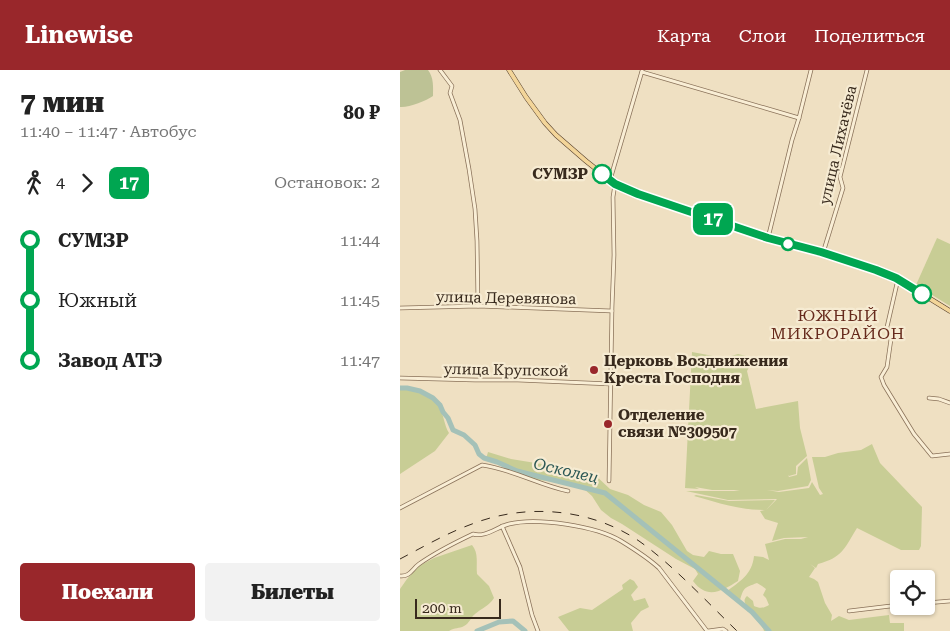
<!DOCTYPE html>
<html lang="ru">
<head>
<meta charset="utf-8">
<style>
	:root { --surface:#fff; --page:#f2f2f2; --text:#222; --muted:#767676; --accent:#99272b }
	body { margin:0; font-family:"Roboto Serif",serif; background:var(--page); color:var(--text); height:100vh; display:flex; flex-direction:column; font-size:19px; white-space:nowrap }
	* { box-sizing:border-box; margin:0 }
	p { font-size:16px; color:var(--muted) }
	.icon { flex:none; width:28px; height:28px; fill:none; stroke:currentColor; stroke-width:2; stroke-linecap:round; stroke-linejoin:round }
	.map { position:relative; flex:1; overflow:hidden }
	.side { display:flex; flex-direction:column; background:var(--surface); width:400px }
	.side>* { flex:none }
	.badge { padding:0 10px; border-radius:8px; font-size:18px; line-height:32px }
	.controls { position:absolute; left:490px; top:500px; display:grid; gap:10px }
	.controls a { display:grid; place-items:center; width:45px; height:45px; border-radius:5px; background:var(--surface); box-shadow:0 1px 4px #0004; font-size:25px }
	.scale { position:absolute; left:15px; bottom:12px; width:86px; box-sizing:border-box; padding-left:5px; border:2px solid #382a1d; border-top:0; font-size:14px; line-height:18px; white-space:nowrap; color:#382a1d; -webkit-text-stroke:4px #f6ebd2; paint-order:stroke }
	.map>.badge { position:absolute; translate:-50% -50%; box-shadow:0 0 0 2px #fff }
	.legs { display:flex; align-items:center; gap:8px; height:55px; padding:0 20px; font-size:16px }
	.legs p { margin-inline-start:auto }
	.headline { display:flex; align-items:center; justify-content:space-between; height:85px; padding:0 20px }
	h1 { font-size:28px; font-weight:800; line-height:38px }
	.primary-button { display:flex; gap:10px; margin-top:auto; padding:10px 20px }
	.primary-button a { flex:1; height:58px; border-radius:5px; background:var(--accent); color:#fff; font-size:20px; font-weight:800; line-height:58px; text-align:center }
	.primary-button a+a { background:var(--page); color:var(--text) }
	ul { padding:0 20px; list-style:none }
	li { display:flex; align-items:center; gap:18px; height:60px; font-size:19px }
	li i { display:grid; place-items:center; width:8px; height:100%; margin:0 6px; background:currentColor }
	li i::after { content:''; width:12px; height:12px; margin:-6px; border:4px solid; border-radius:50%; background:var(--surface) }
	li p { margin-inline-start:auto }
	li:first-child i { background:linear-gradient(#0000 50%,currentColor 0) }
	li:last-child i { background:linear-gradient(currentColor 50%,#0000 0) }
	header { display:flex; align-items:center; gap:30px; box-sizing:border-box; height:70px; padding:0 25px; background:var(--accent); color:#fff }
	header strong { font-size:24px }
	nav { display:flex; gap:28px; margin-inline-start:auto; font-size:18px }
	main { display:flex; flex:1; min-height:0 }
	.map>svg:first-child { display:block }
	.green { fill:#c8cd95 }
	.cemetery { fill:#bdc295 }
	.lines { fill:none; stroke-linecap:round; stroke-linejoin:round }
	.river { stroke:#a4c1b8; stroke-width:5 }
	.minor-casing { stroke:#897159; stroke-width:4.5 }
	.major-casing { stroke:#56402d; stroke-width:5 }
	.minor { stroke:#f9eed5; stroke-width:3 }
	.major { stroke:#f3d599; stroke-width:4 }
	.rail { stroke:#382a1d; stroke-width:1; stroke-dasharray:9 9; stroke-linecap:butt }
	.line-1-casing { stroke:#fff; stroke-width:11 }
	.line-1 { stroke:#00a651; stroke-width:8 }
	.stop-1-dot { fill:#fff; stroke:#00a651; stroke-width:2.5 }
	.poi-dot { fill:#99272b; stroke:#f6ebd2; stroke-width:2 }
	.labels { text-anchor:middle; stroke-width:4.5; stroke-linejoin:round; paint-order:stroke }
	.street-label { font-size:15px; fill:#382a1d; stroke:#f6ebd2 }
	.stop-label { font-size:15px; font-weight:bold; fill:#382a1d; stroke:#f6ebd2; text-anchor:end }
	.poi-label { font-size:15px; font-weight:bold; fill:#382a1d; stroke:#f6ebd2; text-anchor:start }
	.neighbourhood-label { font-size:16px; letter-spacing:1px; fill:#662a1c; stroke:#f6ebd2 }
	.water-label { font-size:16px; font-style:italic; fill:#2c5855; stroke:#f6ebd2 }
</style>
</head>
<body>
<header>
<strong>Linewise</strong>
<nav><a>Карта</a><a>Слои</a><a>Поделиться</a></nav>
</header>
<main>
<section class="side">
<div class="headline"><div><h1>7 мин</h1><p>11:40 – 11:47 · Автобус</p></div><b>80 ₽</b></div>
<div class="legs"><svg class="icon" aria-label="walk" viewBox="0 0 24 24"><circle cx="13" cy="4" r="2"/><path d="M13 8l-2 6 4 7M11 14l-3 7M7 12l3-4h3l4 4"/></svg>4<svg class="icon" aria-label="forward" viewBox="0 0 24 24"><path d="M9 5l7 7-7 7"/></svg><b class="badge" style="background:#00a651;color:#fff">17</b><p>Остановок: 2</p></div>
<ul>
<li><i style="color:#00a651"></i><b>СУМЗР</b><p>11:44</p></li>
<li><i style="color:#00a651"></i><span>Южный</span><p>11:45</p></li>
<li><i style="color:#00a651"></i><b>Завод АТЭ</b><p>11:47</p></li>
</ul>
<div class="primary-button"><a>Поехали</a><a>Билеты</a></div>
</section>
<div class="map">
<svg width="550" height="561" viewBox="0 0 550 561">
	<rect width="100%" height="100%" fill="#efe0c2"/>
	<g class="green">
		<polygon points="537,168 550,174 550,236 516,215"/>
		<path d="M292 282 324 288 338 284 354 288 347 301 356 339 398 331 400 358 407 386 396 396V404L389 406 388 405 389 407 397 405 398 397 407 388 411 410 408 416 378 421 367 420 379 422 409 418 412 412 420 425 423 424 419 418 412 387H425L438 383 461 380 472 374 480 393 522 437 521 476 519 480H501L457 458C444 479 443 487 418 494L416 498 410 494 415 498 409 507 414 509 418 512 425 533 432 545 431 551 439 546 449 550 489 545 490 553H504V561H364C362 554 355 551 353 544L347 541C348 534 341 532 347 526L353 531 354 536C360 539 364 538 369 535L366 528 363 525 366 519 362 516 357 513C344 518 344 517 340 530L333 528 326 522C340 511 352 505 354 486L363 487 369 490 365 474 385 469H401L408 467 384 468 372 471 378 453 365 449 360 441 365 440C339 440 319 433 294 426L296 425 329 431 375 430 366 440 377 429 328 430 286 421H334L340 420H312L295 417 299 419 285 418Z"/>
		<path d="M0 319C13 318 32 324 39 336 44 345 44 355 49 363L35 381 0 404Z"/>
		<path d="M88 382 111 389 160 397 194 404 210 419 228 425 244 435 261 442 272 455 287 481 293 485 304 487 309 481 321 484H333L340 501 338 511C322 521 307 530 293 511L298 504 295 499 276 489 222 454 211 448 201 440 192 426 184 419 179 416 154 412 132 409 116 401 86 389Z"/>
		<path d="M72 475C79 483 76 494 77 504L89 516 94 528C89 536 82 538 75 544 71 547 69 554 64 556 59 559 55 557 49 561H0V519L7 509 19 496 34 488Z"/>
		<polygon points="230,509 234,511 238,517 231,525 234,531 245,528 249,537 241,541 231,553 233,561 169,561 158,547 180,538 192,540 223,519 222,515"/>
	</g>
	<path class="cemetery" d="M5 0H28C34 8 33 17 33 26 26 31 8 38 0 37V2Z"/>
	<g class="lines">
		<g class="river">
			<polyline points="0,318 7,318 20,321 33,328 40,335 43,342 48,348 53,360 64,365 75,375 79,384 84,388 97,392 117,401 205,423 352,542 369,561"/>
			<polyline points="77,561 99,552 113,551 125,561"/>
		</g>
		<defs>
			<g id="minor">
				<polyline points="40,0 52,16 50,23 60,50 69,99 75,139 77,171 78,236"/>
				<polyline points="242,2 399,48"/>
				<polyline points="210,110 242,1"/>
				<polyline points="368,168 392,70 399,48 411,0"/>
				<polyline points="423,183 443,118 440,107 467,0"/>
				<polyline points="498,209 487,257 491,269 487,297 481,307 484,315 514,364 532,386 550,384"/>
				<polyline points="0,238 78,236 212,241"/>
				<polyline points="0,308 75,310 118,310 211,314"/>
				<polyline points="529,328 539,329 550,333"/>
				<polyline points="209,411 212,237 214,185 213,127 215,114"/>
				<path d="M0 438 82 395C112 399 139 415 168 421"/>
				<polyline points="102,456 120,497 132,545 138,561"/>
				<path d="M0 506C10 507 12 499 19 494 36 482 54 473 73 464 85 468 97 457 109 454 137 447 196 456 221 471 234 479 247 487 259 498L307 561"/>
				<polyline points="526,533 550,531"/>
				<polyline points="449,541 499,535"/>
				<polyline points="308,561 323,559 326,561"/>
			</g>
			<polyline id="major" points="109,0 126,27 145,53 156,65 186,91 215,114 238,124 368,168 423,183 476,200 498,209 550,241"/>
		</defs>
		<use href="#minor" class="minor-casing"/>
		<use href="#major" class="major-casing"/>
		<use href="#minor" class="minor"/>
		<use href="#major" class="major"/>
		<path class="rail" d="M0 489C23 477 47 463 72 454 126 433 190 438 239 471 273 495 307 532 337 561"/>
	</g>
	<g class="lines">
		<defs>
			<polyline id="line-1" points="202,104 215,114 238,124 368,168 421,182 476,200 496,208 522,224"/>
		</defs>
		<use href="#line-1" class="line-1-casing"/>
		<use href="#line-1" class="line-1"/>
	</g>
	<g class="stop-1-dot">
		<circle cx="202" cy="104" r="9"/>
		<circle cx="388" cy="174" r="6"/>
		<circle cx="522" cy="224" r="9"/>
	</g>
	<g class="poi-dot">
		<circle cx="194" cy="300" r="5"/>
		<circle cx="208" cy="354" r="5"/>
	</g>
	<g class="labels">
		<g class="street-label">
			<text transform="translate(438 75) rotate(-77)" y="5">улица Лихачёва</text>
			<text transform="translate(106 228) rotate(1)" y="5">улица Деревянова</text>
			<text transform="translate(106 300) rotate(1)" y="5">улица Крупской</text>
		</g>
		<g class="stop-label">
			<text x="188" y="109">СУМЗР</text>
		</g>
		<g class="poi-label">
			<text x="204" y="296">Церковь Воздвижения<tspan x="204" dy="17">Креста Господня</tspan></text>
			<text x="218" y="350">Отделение<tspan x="218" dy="17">связи №309507</tspan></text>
		</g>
		<g class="neighbourhood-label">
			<text x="438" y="251">ЮЖНЫЙ<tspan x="438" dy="18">МИКРОРАЙОН</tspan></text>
		</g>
		<g class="water-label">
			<text transform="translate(166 400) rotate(13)" y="6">Осколец</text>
		</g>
	</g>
</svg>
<div class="controls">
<a><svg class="icon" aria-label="locate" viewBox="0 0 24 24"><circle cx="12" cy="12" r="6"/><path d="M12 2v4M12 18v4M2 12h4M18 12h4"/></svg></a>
</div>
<div class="scale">200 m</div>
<b class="badge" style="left:313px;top:149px;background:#00a651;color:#fff">17</b>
</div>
</main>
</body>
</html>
